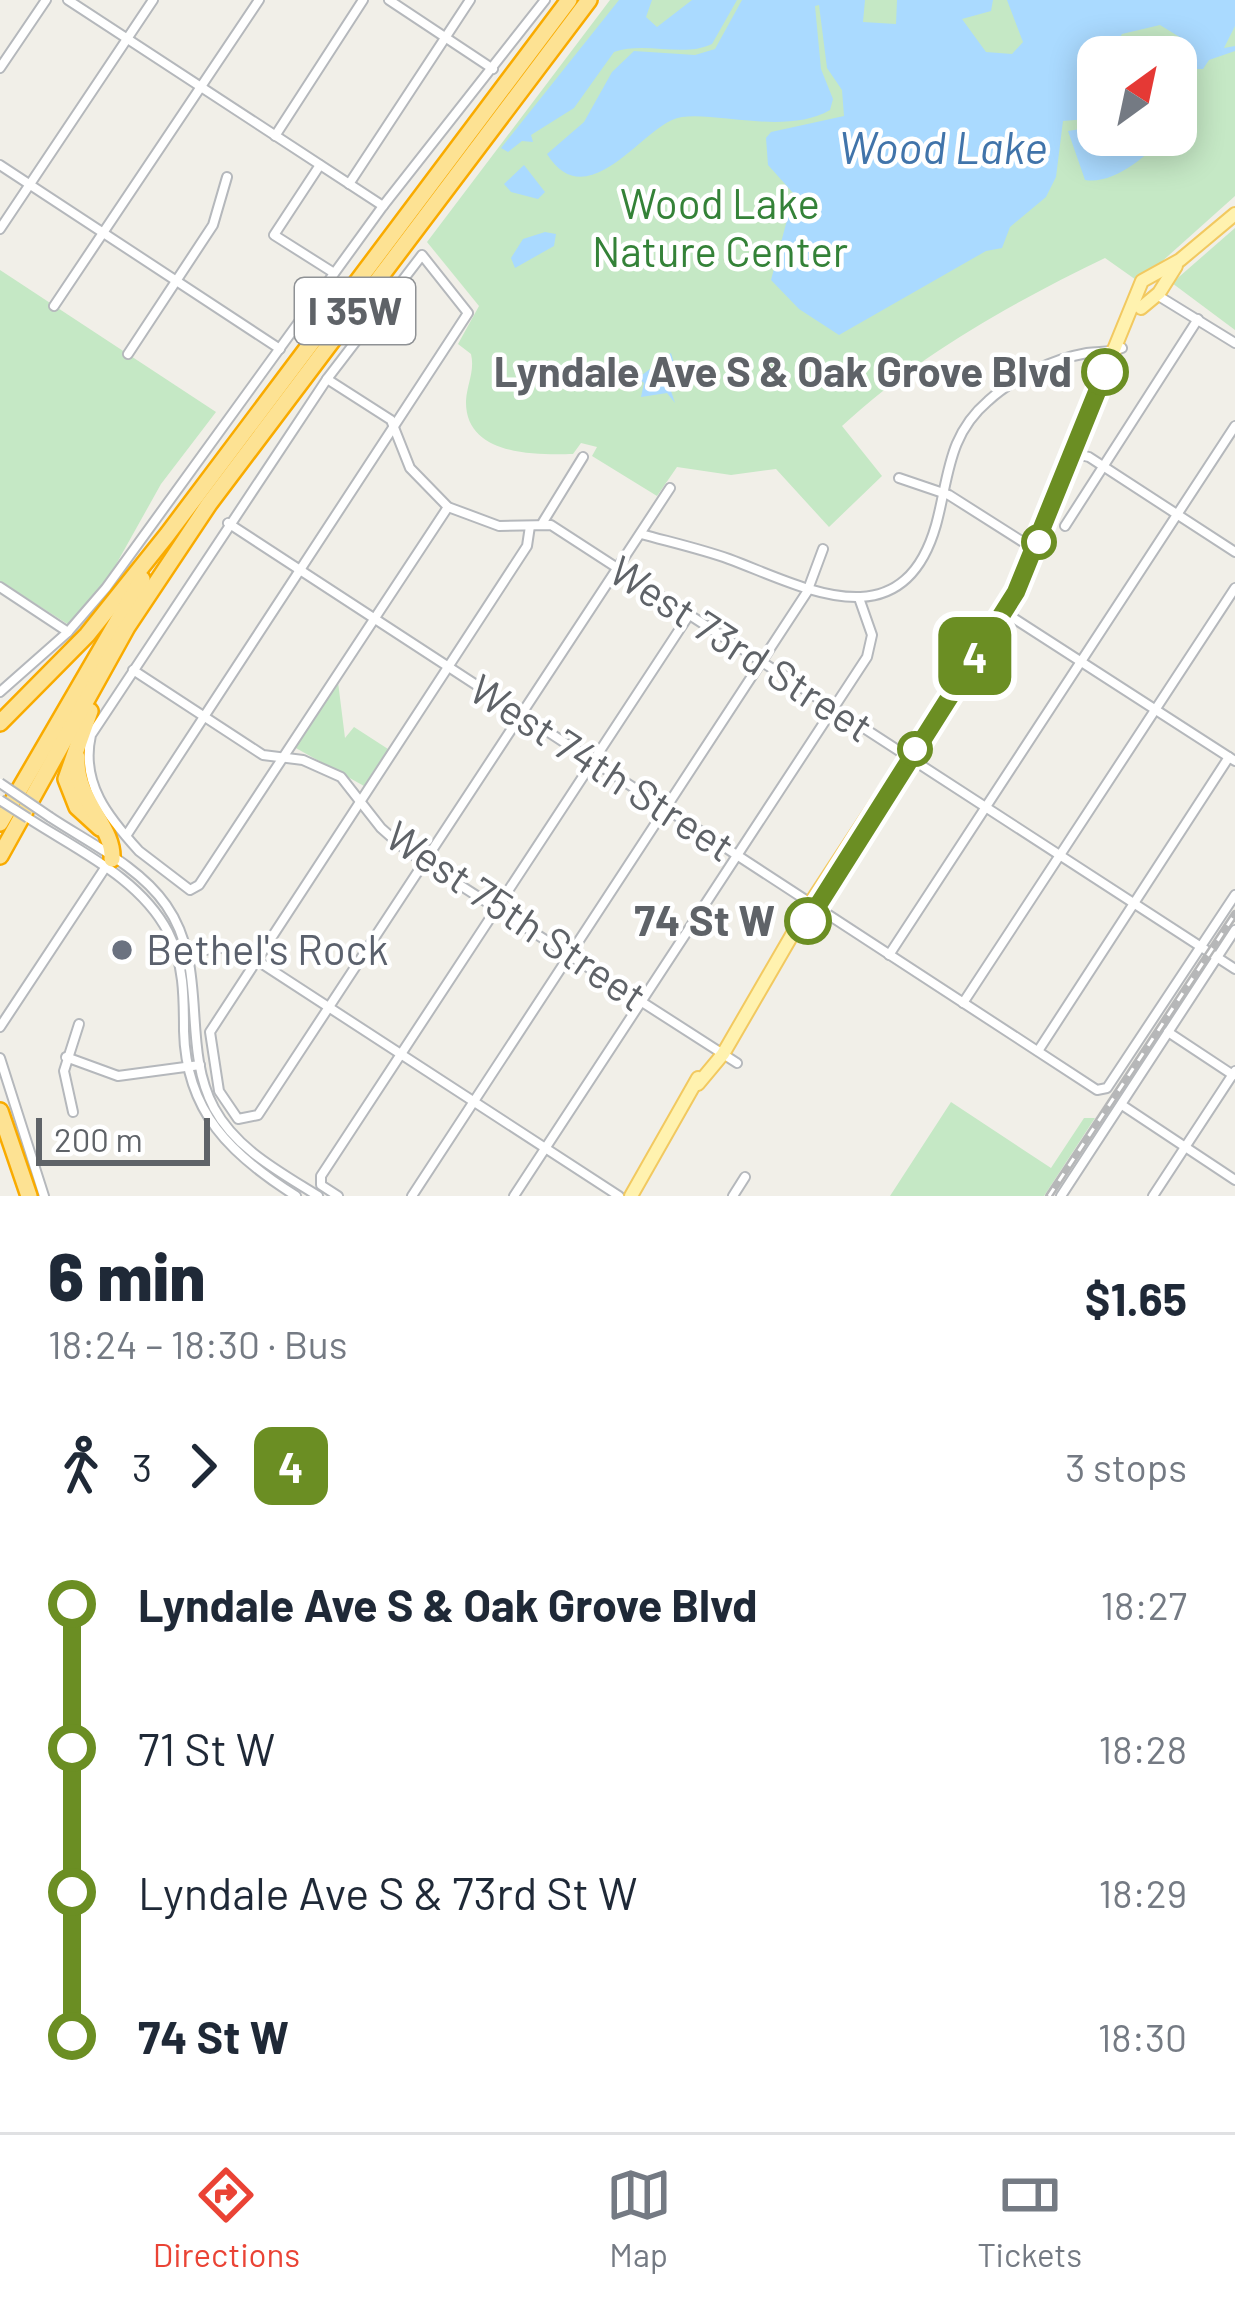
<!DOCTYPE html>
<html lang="en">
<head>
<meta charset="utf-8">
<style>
	:root { --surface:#fff; --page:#f6f6f7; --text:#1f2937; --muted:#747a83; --line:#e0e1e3; --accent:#ea4335 }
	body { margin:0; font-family:Barlow,sans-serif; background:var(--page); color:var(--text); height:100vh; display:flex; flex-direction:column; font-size:45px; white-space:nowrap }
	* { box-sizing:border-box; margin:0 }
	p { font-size:39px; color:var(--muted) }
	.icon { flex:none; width:66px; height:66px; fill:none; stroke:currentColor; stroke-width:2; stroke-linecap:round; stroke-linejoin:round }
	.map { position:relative; height:1196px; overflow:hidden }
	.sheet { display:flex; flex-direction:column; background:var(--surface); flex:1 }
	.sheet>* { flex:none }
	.badge { padding:0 24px; border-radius:18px; font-size:42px; line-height:78px }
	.needle { width:78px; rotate:33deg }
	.buttons { position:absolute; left:1077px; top:36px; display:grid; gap:24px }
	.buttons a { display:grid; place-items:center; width:120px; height:120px; border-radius:24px; background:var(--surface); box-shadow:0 6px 30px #0003; font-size:60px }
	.scale { position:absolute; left:36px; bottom:30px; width:174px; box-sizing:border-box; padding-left:12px; border:6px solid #5f6368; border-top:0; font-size:33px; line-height:42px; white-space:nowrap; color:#5f6368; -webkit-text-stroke:9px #fff; paint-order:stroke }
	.map>.badge { position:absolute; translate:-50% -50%; box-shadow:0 0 0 6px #fff }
	.legs { display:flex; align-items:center; gap:18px; height:132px; padding:0 48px; font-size:39px }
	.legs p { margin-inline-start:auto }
	.overview { display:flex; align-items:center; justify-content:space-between; height:204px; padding:0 48px }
	h1 { font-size:66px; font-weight:800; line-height:90px }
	ul { padding:0 48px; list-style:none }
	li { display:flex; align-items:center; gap:42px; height:144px; font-size:45px }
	li i { display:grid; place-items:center; width:18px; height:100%; margin:0 15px; background:currentColor }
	li i::after { content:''; width:30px; height:30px; margin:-15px; border:9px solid; border-radius:50%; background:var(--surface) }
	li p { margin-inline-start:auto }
	li:first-child i { background:linear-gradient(#0000 50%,currentColor 0) }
	li:last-child i { background:linear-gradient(currentColor 50%,#0000 0) }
	.menu { display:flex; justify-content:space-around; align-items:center; height:168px; border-top:3px solid var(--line); background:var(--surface); font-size:33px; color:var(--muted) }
	.menu a { display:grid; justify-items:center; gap:6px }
	.menu .on { color:var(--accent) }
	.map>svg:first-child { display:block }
	.green { fill:#c5e8c5; fill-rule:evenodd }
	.water { fill:#aadaff }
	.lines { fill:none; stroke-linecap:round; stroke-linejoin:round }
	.minor-casing { stroke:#b5b8bc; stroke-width:12 }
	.major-casing { stroke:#f2c960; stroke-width:16 }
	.highway-casing { stroke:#f9ab00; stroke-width:20 }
	.minor { stroke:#fff; stroke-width:8 }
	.major { stroke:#fff2af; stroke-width:12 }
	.highway { stroke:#fde293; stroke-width:15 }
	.rail-casing { stroke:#b6b7b8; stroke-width:8 }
	.rail { stroke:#fff; stroke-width:3; stroke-dasharray:9; stroke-linecap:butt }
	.minor-bridge-casing { stroke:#b5b8bc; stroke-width:12; stroke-linecap:butt }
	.minor-bridge { stroke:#fff; stroke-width:8 }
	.line-1-casing { stroke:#fff; stroke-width:27 }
	.line-1 { stroke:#6b8e23; stroke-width:18 }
	.stop-1-dot { fill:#fff; stroke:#6b8e23; stroke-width:6 }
	.worship-dot { fill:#6b7280; stroke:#fff; stroke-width:4.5 }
	.labels { text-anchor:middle; stroke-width:9; stroke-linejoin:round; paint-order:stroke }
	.shield { fill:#fff; stroke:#8f9295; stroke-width:3 }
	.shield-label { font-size:39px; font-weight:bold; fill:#5f6368 }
	.park-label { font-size:42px; fill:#348238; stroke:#fff }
	.stop-label { font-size:42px; font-weight:bold; fill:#5f6368; stroke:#fff; text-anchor:end }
	.street-label { font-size:42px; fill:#5f6368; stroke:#fff }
	.worship-label { font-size:42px; fill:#5b616d; stroke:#fff; text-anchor:start }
	.water-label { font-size:45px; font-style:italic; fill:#4174aa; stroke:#fff }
</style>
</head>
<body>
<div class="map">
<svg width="1235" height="1196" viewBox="0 0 1235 1196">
	<rect width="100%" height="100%" fill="#f1efe8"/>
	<g class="green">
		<path d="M610 0H1235V196L1139 282 1105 258C1010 304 920 354 842 426L882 476 829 527 776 469 731 475 677 467 657 496 592 456 597 447 581 443 573 454C536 455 465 456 466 401 467 384 475 371 471 354L458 344 479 306 427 242ZM1098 57H1176V135H1098Z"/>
		<polygon points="1235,228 1235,330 1172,283"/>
		<polygon points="0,270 216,412 161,484 104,586 69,625 0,581"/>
		<polygon points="338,682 345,738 354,727 388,749 364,786 294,747"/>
		<polygon points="951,1102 1051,1168 1084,1118 1095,1118 1044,1196 890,1196"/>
	</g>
	<g class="water">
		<path d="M619 0H652L646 17 657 27 692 0H737L712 44C683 58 646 41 614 52L574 108 531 135 533 142 522 141 508 152 501 148Z"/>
		<path d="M742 0H865L863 22 896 24 897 0H993L991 11 962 19 986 52 1012 54 1023 42 1007 0H1235V26L1224 48 1235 46V51L1209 60 1203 69H1192L1176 85V72L1194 58 1186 41 1160 25 1122 34 1109 57H1098V118L1063 121 1056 177 1046 197 1010 227 1002 248 986 251 839 335 799 309 771 280 794 194 768 165 766 138 771 132 844 116 842 90 827 68 819 5 815 6 821 69 833 99 830 110C782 138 701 106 672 120 637 136 585 215 547 154L584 122 612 72 634 51 695 55 715 49Z"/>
		<path d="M1098 126V135H1166C1148 155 1114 185 1085 180L1068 131Z"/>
		<polygon points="524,165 545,192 538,199 511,192 504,184"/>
		<polygon points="545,232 556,234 554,246 515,268 511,258 523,239"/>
		<polygon points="671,353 679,380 671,391 675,403 667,393 641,397 644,383 638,378"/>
	</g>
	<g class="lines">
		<defs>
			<g id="minor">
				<polyline points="68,0 383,206"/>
				<polyline points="389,0 493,69"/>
				<polyline points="0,68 46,0"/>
				<polyline points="275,136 363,0"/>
				<polyline points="0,165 280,349"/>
				<polyline points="320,165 274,235 334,273"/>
				<polyline points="349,184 470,0"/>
				<polyline points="0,229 153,0"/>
				<polyline points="1157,295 1235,343"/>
				<polyline points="54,306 259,0"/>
				<polyline points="128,354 213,225 227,177"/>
				<polyline points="327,379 391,420 410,468 448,507 499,526 551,525 1235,969"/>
				<polyline points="1076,454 1089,457 1235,552"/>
				<polyline points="899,478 949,495 1034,549"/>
				<polyline points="543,522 583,457"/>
				<polyline points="228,523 1097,1090 1107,1088 1235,895"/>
				<polyline points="530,526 527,546 210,1032 219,1091 238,1119 258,1115 670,488"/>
				<polyline points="1065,526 1198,319"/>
				<path d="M641 534C670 542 701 549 729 559 802 586 902 644 936 525 949 478 947 436 988 401 1013 378 1053 359 1087 353 1099 351 1110 353 1122 348"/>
				<polyline points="0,587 68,632"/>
				<polyline points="1004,612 1235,761"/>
				<polyline points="133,670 263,755 303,760 341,777 381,828 407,851 737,1063"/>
				<polyline points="0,692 68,632 106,588 383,206 545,0"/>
				<path d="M50 817C89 843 139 866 166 905 210 968 180 1044 214 1108 236 1149 280 1172 318 1196"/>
				<path d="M28 818C77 850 140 878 168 932 184 963 184 997 184 1031 186 1112 231 1155 296 1196"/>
				<path d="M126 836 468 313 422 255 327 379 91 735C80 783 108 817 139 851L190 890 199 885 448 507"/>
				<polyline points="889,955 1235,426"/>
				<polyline points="178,957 218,947 250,956 619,1196"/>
				<polyline points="963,1003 1235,588"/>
				<polyline points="0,1027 105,868"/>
				<polyline points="1168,1032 1233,1075"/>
				<polyline points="1038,1051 1229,757"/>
				<polyline points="66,1057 118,1076 200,1065"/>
				<polyline points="0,1058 44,1196"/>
				<polyline points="1122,1105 1235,1180"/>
				<polyline points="73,1112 64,1071 79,1024"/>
				<polyline points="338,1196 321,1185 321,1176 689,615"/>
				<polyline points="412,1196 807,592 823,549"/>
				<polyline points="514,1196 867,657 872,635 859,598"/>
				<polyline points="733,1196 745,1177"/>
				<polyline points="1061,1196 1235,930"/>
				<polyline points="1153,1196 1235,1071"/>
			</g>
			<g id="major">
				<polyline points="1141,308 1159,293 1176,266"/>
				<polyline points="698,1084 723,1054 810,904 1015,592 1142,281 1180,260 1235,214"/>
				<polyline points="631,1196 698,1078"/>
			</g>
			<g id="highway">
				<polyline points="90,711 66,779 77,807 100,828"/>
				<polyline points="0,723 87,635 167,535 569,0"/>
				<path d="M77 757C75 801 114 826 112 859"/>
				<polyline points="0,823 142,579"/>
				<polyline points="0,856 127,627 209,504 589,0"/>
				<polyline points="0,1111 29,1196"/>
			</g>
		</defs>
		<use href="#minor" class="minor-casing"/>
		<use href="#major" class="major-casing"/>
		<use href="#highway" class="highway-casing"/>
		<use href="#minor" class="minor"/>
		<use href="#major" class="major"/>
		<use href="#highway" class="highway"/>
		<defs>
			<polyline id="rail" points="1049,1196 1235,914"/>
		</defs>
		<use href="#rail" class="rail-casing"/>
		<use href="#rail" class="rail"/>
		<defs>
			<g id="minor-bridge">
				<polyline points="0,783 50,817"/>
				<polyline points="0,800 28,818"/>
			</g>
		</defs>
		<use href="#minor-bridge" class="minor-bridge-casing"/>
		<use href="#minor-bridge" class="minor-bridge"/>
	</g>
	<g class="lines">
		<defs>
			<polyline id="line-1" points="808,921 1016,592 1105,372"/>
		</defs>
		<use href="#line-1" class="line-1-casing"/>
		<use href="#line-1" class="line-1"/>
	</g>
	<g class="stop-1-dot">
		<circle cx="1105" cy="372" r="21"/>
		<circle cx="1039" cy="542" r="15"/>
		<circle cx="915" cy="749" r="15"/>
		<circle cx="808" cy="921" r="21"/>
	</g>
	<circle class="worship-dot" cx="122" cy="950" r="12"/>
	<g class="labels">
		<rect class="shield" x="295" y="278" width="120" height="66" rx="9"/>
		<g class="shield-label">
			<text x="355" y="325">I 35W</text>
		</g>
		<g class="park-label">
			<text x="720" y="219">Wood Lake<tspan x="720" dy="48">Nature Center</tspan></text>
		</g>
		<g class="stop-label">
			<text x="1072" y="387">Lyndale Ave S &amp; Oak Grove Blvd</text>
			<text x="775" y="936">74 St W</text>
		</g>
		<g class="street-label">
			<text transform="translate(741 649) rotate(33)" y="15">West 73rd Street</text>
			<text transform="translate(602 768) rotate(33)" y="15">West 74th Street</text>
			<text transform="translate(516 916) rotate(34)" y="15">West 75th Street</text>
		</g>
		<g class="worship-label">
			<text x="146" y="965">Bethel's Rock</text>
		</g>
		<g class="water-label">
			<text x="943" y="164">Wood Lake</text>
		</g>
	</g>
</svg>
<div class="buttons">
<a><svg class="needle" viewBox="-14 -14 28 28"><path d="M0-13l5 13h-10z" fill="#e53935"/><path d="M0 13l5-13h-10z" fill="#747a83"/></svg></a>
</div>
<div class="scale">200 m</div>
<b class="badge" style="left:975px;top:656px;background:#6b8e23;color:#fff">4</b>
</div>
<section class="sheet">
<div class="overview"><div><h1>6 min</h1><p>18:24 – 18:30 · Bus</p></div><b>$1.65</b></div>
<div class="legs"><svg class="icon" aria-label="walk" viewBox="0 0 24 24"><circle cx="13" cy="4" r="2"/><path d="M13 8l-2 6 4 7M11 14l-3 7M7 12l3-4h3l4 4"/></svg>3<svg class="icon" aria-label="forward" viewBox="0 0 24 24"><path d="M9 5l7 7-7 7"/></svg><b class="badge" style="background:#6b8e23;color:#fff">4</b><p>3 stops</p></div>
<ul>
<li><i style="color:#6b8e23"></i><b>Lyndale Ave S &amp; Oak Grove Blvd</b><p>18:27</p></li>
<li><i style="color:#6b8e23"></i><span>71 St W</span><p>18:28</p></li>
<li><i style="color:#6b8e23"></i><span>Lyndale Ave S &amp; 73rd St W</span><p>18:29</p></li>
<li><i style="color:#6b8e23"></i><b>74 St W</b><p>18:30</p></li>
</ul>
</section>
<nav class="menu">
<a class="on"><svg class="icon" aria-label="directions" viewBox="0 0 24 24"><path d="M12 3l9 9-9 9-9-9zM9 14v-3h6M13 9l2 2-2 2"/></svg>Directions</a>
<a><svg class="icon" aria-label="map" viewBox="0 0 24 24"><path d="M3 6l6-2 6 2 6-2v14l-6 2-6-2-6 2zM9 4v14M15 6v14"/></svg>Map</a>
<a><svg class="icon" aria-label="tickets" viewBox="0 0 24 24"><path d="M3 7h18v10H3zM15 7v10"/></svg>Tickets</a>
</nav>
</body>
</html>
